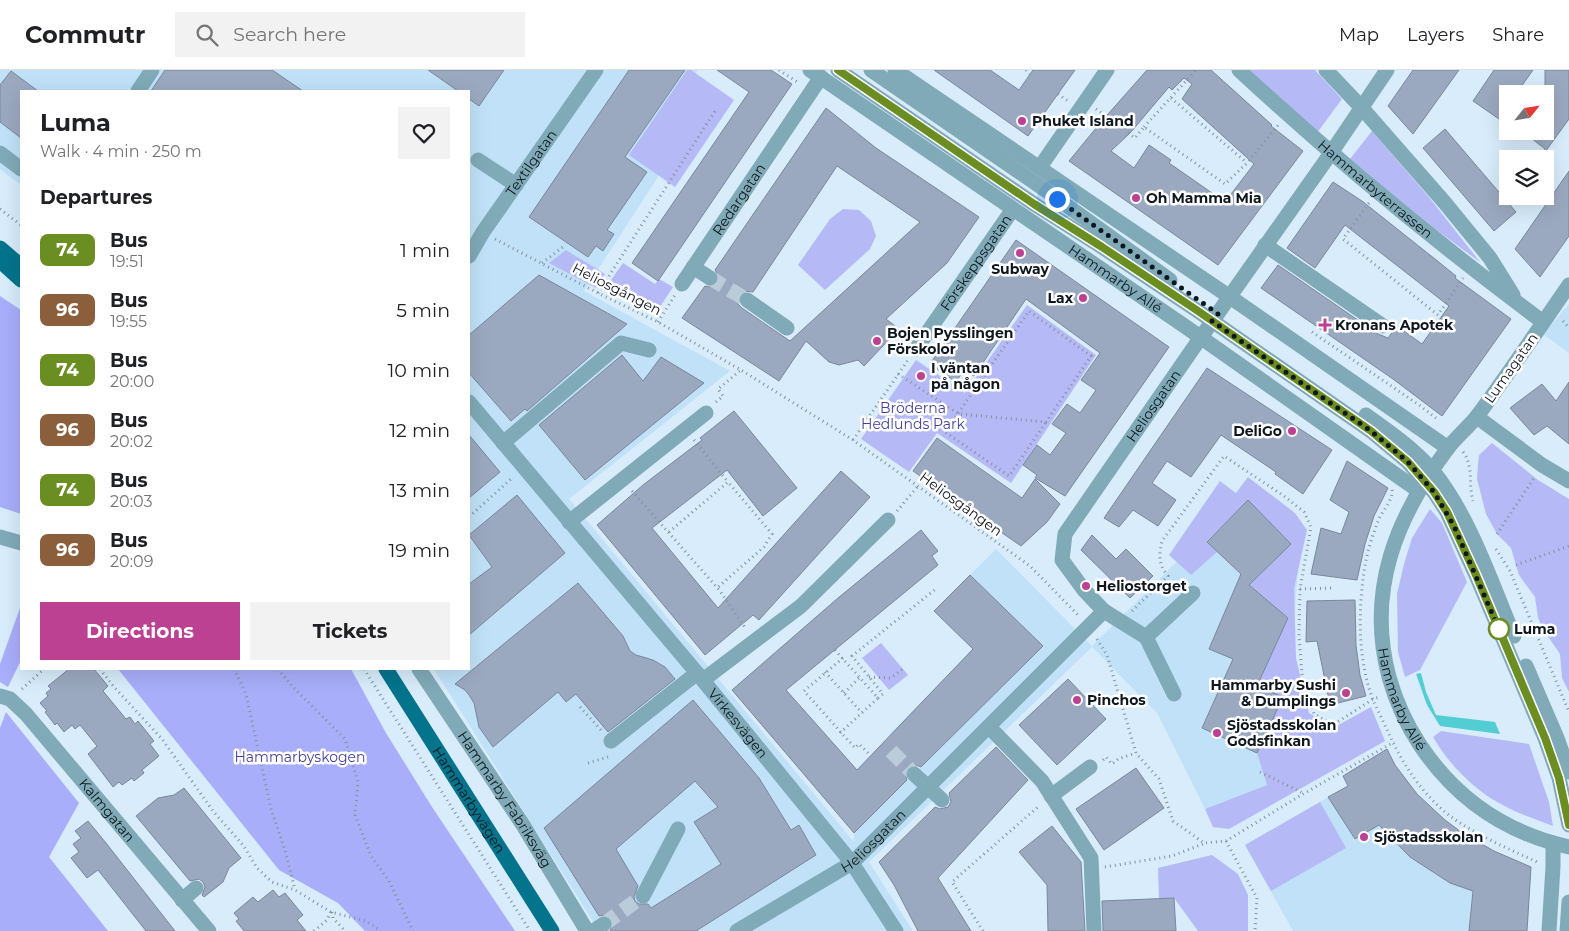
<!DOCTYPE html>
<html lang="en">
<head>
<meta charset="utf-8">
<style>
	:root { --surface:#fff; --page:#f2f2f2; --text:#202124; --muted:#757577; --line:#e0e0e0; --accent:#bc4193 }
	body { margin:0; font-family:Montserrat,sans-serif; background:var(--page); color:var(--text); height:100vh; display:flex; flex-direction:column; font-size:19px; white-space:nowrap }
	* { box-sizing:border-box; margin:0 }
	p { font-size:16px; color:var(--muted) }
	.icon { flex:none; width:28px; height:28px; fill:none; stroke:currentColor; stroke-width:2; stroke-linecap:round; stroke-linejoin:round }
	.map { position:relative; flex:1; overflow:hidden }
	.drawer { position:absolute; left:20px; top:20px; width:450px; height:580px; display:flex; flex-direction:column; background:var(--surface); border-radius:0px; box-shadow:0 5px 20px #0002 }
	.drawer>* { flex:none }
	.badge { padding:0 10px; border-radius:8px; font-size:18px; line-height:32px }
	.needle { width:32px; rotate:60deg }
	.tools { position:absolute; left:1499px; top:15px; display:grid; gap:10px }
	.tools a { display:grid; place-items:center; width:55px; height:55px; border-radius:0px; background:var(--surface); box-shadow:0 5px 20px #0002; font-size:25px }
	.you { position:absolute; width:25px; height:25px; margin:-12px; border:4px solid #fff; border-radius:50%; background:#1a73e8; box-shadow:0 0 0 8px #1a73e833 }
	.map>.badge { position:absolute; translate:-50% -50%; box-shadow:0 0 0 2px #fff }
	h2 { padding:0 20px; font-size:19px; line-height:45px }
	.round { display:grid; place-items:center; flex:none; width:52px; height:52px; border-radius:0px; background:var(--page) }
	.summary { display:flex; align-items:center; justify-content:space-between; height:85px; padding:0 20px }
	h1 { font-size:24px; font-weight:700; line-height:38px }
	.action { display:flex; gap:10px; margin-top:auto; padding:10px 20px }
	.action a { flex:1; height:58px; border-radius:0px; background:var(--accent); color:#fff; font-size:20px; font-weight:700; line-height:58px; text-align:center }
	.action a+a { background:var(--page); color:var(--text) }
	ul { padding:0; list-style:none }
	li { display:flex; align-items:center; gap:15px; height:60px; padding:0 20px }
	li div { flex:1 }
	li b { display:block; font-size:19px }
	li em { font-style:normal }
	li .badge { min-width:55px; font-weight:700; text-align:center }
	header { display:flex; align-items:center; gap:30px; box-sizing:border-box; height:70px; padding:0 25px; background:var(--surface); border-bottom:1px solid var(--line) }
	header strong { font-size:24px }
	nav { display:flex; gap:28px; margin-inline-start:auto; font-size:18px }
	.search { width:350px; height:45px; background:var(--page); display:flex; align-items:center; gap:12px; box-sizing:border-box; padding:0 18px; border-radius:0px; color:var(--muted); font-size:19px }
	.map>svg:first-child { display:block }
	.built { fill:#c0e1f8 }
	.green { fill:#b5baf7 }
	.forest { fill:#a9aefa }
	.water { fill:#52ced2 }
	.building { fill:#9ba9c0; stroke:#79879d; fill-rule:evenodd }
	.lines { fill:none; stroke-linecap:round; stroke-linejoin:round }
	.minor-tunnel { stroke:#baccda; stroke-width:15; stroke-dasharray:15 8; stroke-linecap:butt }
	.path { stroke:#82929d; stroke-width:3; stroke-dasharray:1 4; stroke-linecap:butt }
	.minor { stroke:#80aab7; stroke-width:15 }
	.major { stroke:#04748c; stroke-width:15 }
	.line-casing { stroke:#fff; stroke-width:11 }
	.line { stroke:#6b8e23; stroke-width:8 }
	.walk { stroke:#0e171e; stroke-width:5; stroke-dasharray:0 9 }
	.poi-dot { fill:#bc4193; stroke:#fff; stroke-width:2 }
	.stop-dot { fill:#fff; stroke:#6b8e23; stroke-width:2.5 }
	.labels { text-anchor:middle; stroke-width:5; stroke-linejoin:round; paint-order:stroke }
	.poi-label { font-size:14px; font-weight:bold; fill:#0e171e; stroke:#fff; text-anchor:start }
	.street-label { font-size:14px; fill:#0e171e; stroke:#fff }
	.park-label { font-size:14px; fill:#46429a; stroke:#fff }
	.stop-label { font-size:14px; font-weight:bold; fill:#0e171e; stroke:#fff; text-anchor:start }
</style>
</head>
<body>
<header>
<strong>Commutr</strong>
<div class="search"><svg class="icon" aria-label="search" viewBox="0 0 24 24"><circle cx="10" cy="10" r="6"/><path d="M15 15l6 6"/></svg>Search here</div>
<nav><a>Map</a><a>Layers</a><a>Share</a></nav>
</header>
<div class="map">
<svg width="1569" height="861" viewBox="0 0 1569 861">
	<rect width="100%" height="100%" fill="#d8ecfb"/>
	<g class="built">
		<polygon points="0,0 698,0 687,16 658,107 584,221 730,301 569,429 854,772 854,763 921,697 890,664 973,579 934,541 996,479 1092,576 1251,418 1300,469 1290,608 1258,616 1283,627 1267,715 1205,739 1157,643 1092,577 869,792 913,861 599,861 434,599 469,599 469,21 21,21 21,115 0,99"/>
		<polygon points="1569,234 1569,283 1543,264"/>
		<polygon points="1387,679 1395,695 1417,724 1445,750 1461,762 1494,781 1531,797 1527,861 1293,861 1245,775 1348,716 1343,706"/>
	</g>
	<g class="green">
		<polygon points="687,0 691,0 734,30 675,117 629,85"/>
		<polygon points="1250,0 1315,0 1342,29 1317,63"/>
		<polygon points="1372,61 1428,126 1480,192 1412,142 1350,89"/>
		<polygon points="843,139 859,140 871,151 876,166 870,179 825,220 798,195 830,149"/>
		<polygon points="566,180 605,204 596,218 549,193"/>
		<polygon points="623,193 655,214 659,209 673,217 656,243 604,220"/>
		<polygon points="1027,235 1096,285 1011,413 937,363 909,402 861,369 916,290 965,323"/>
		<polygon points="1492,373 1538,410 1569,429 1569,622 1562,608 1560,584 1543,559 1538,548 1535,527 1519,505 1511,478 1497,464 1486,444 1477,409 1478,394 1479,385"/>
		<polygon points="1248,407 1295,443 1307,460 1294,519 1296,588 1309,643 1333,658 1371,637 1385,671 1229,759 1213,757 1205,739 1267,715 1257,683 1283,627 1257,616 1288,548 1249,515 1248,431 1207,471 1217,482 1191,505 1169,485 1220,411 1236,423"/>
		<polygon points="1430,439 1442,453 1467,512 1420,600 1405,607 1398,582 1397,524 1404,494 1412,468"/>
		<polygon points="881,573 908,605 889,620 862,588"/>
		<path d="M1441 661 1529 674 1549 732 1553 756C1535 749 1516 743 1499 733 1473 719 1448 693 1433 667Z"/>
		<polygon points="1320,732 1346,778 1271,821 1245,775"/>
		<polygon points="1212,785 1238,804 1248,825 1248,861 1198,861 1174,828 1159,829 1158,798"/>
	</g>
	<g class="forest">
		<polygon points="0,226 21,240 21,444 0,437"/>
		<polygon points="21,535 21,590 8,617 0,612 0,594"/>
		<polygon points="118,599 351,599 386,663 432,737 515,861 365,861 338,833 279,800"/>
		<polygon points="6,642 79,733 49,787 108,861 0,861 0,658"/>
	</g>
	<polygon class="water" points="1421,603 1426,622 1436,645 1495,652 1500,664 1440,656 1427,635 1416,604"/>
	<g class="building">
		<polygon points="165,0 272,0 303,21 151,21"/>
		<polygon points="428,0 504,0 479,36 469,29 469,21 458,21"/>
		<polygon points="629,0 685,0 625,87 647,102 607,160 614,164 603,181 596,176 588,187 529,147"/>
		<polygon points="717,0 771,0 792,14 658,211 632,193 749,22"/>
		<polygon points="934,0 990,0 1019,20 1033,0 1075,0 1028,66"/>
		<path d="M1147 0H1211L1272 55 1271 56 1303 81 1218 195 1069 91 1101 52ZM1184 8 1192 14 1182 29 1254 94 1225 132 1169 93 1171 90 1149 75 1134 98 1111 81 1131 62 1169 17 1172 20Z"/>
		<polygon points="1413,0 1459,0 1413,64 1388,36"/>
		<polygon points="1494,0 1533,0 1516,24 1508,24 1508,37 1499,49 1473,31"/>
		<polygon points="1545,0 1569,0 1569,49 1545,82 1545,79 1522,61 1545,61"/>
		<polygon points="11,1 38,21 21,21 21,68 0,52 0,15"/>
		<path d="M826 38 876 78 979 147 947 193 886 249 899 259 864 296 858 290 839 295 829 292 806 271 779 311 682 248 705 216 710 217 718 213 719 208 715 200ZM837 96 920 152 790 271 742 238 738 234V229L740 224 744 221 753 222Z"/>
		<polygon points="1445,59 1516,142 1494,161 1423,78"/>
		<polygon points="1569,101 1569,166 1540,207 1515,179"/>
		<polygon points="1333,112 1362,131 1435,189 1456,206 1455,208 1511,249 1442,346 1393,309 1261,218 1278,195 1378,264 1388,268 1397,256 1422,274 1449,236 1345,155 1315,198 1287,178"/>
		<polygon points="1016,170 1169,277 1065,426 1035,408 1037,405 1023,395 1037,375 1050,385 1066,363 1052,354 1067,334 1080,343 1096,320 1081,310 1100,283 1026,229 974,306 964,300 956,312 930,294"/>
		<polygon points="539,205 627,254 527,341 525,339 511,351 469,303 469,265"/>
		<polygon points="622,285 643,311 661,287 704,313 585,410 539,355"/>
		<polygon points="1207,298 1332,380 1303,424 1275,404 1276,402 1221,365 1191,407 1167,391 1152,413 1176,430 1158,456 1133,440 1119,457 1104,448"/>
		<polygon points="1569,312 1569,374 1547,356 1534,365 1510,338 1542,314 1556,331"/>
		<polygon points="734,341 797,418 763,446 727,400 652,458 718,538 841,401 870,427 759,550 753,545 705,585 597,455 643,415 702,370 700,368"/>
		<polygon points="469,365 500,402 469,428"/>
		<polygon points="937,368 1022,428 1035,409 1060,434 1047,452 1021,476 913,401"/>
		<polygon points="1347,391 1388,418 1374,446 1365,474 1357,510 1311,504 1321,458 1341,464 1349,442 1330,430"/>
		<polygon points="517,425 565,483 469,565 469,514 492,497 469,465"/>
		<polygon points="1248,430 1291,474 1249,515 1288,548 1257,616 1283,627 1257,683 1202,658 1233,589 1209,579 1241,504 1207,472"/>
		<polygon points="921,460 938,481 932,486 938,495 786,620 857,700 973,579 934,541 970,505 1043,576 921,697 916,695 908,697 905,702 907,710 854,763 732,620 838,528"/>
		<polygon points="1092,465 1116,489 1126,479 1153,506 1130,528 1081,480"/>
		<polygon points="578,513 623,566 630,581 636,585 653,590 665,597 675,609 608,662 576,624 566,632 558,622 493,677 479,657 474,633 469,625 465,620 455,614"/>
		<polygon points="1355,530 1356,575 1360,605 1366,626 1330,635 1317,571 1306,572 1307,531"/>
		<polygon points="69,599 94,599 108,616 103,621 126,649 130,647 135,654 138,651 154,671 150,674 159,686 142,700 144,703 134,711 132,708 122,715 119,712 113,717 88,684 97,676 80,655 75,659 72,655 64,662 57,653 55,655 45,642 47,641 40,633 48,626 46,623 51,619 48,616"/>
		<polygon points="1068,609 1106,649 1057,695 1019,655"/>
		<path d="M693 630 759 708 791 760 799 755 816 785 696 861H610L613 854 612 849 604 845 599 846 544 758ZM695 711 718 737 694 752 721 794 651 838 648 834H639L635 831 634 827 638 816 616 779Z"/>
		<polygon points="996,677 1028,710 938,808 971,861 918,861 894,815 879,792 935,737 940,739 948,737 951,732 949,723"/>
		<polygon points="1387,679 1395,695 1417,724 1445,750 1461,762 1494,781 1531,797 1527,861 1469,861 1473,821 1450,813 1410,787 1379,755 1355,769 1328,727 1348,716 1343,706"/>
		<polygon points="1136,698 1164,738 1104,780 1076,739"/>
		<polygon points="184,718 241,788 229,798 223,812 204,827 202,825 205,817 203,812 199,809 190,811 136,746 158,728 174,725"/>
		<polygon points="88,751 106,773 175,861 146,861 98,800 87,808 71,788 79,782 73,774 81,768 75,761"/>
		<polygon points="1052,756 1081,792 1085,861 1048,861 1047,815 1019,782"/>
		<polygon points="273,820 279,827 285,823 303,845 297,850 306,861 244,861 236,851 239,849 234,843 253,827 258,832"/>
		<polygon points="1174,828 1176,861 1103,861 1102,831"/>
	</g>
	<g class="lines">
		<g class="minor-tunnel">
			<polyline points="710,208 747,230"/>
			<polyline points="891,681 914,704"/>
			<polyline points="604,854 643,826"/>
		</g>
		<g class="path">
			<polyline points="779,0 799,13"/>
			<polyline points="1026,0 1030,4"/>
			<polyline points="1058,24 1068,31"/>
			<polyline points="1171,28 1247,93"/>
			<polyline points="1096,39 1106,46"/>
			<polyline points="1144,57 1196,0"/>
			<polyline points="1128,63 1135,68 1144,57 1225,114 1247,93 1279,54"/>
			<polyline points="1369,133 1343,169 1438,245 1463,208"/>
			<polyline points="0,139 21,155"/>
			<polyline points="495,169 598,223 658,252 741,300 853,370 1030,496 1079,546"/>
			<polyline points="542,193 563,177"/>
			<polyline points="598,223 715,41"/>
			<polyline points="1563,251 1569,258"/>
			<polyline points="658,252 675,225"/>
			<polyline points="1312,262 1419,335 1436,348"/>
			<polyline points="898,304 959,344 1046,352 1091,286 1029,241 945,362 1009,406 1046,352"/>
			<polyline points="716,332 723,326 718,319 741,300"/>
			<polyline points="694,370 728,412"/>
			<polyline points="853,370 908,290"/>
			<path d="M1463 382C1474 396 1468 414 1473 431"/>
			<path d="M1392 420C1393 431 1382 441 1378 451 1372 467 1366 485 1364 502 1358 544 1358 590 1373 630 1378 641 1384 653 1389 664 1403 695 1423 725 1450 746 1476 765 1507 778 1537 792"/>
			<polyline points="632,421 720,521 746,559"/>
			<polyline points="897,441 918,416"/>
			<polyline points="469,447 511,409 513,411"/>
			<polyline points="669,462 728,412 772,464 764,477 717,518"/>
			<polyline points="1497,464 1534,408"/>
			<polyline points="1496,479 1510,501 1569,642"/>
			<polyline points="1516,495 1569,476"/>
			<polyline points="1300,519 1333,518"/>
			<path d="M1132 541 1168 506C1158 495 1159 484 1162 471L1224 386 1284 426 1304 442 1311 457 1300 519 1299 566 1302 604 1314 644 1333 655 1373 629 1380 627"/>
			<polyline points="1097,569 1107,585 1136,683 1159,709 1173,751 1204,773 1226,771 1303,724 1394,672"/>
			<polyline points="835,580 878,628 840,663"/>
			<polyline points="843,588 804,621 855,678 859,674 870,685"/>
			<polyline points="100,599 114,617 162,669 213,741 243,775 257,798 272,812 295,820 331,842 366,851 381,861"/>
			<polyline points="234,599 246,624 271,739 285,780 295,820"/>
			<polyline points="278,599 293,617 345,669 358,712 355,745 371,786 389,811 413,861"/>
			<polyline points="364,599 530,861"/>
			<polyline points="825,602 862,643"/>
			<polyline points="869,607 891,608 904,598"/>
			<polyline points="22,619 44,599"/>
			<polyline points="844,623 860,607"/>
			<polyline points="878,628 883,624 852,586 937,518"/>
			<polyline points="580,637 601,660"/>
			<polyline points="1103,690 1106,687 1112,694 1118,689 1136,683"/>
			<polyline points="588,693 608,687"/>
			<polyline points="1260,702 1303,723"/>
			<polyline points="1226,771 1257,828 1255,861"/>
			<polyline points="1105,797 1172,786 1203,774"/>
			<polyline points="332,842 333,848 345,861"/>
			<polyline points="314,861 327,850 331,842"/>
			<polyline points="983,861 952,812 1039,736"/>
		</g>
		<g class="minor">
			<path id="s1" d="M810 0 1186 257 1419 421"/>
			<polyline points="838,0 1034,134 1102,177 1198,241 1371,361 1408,392 1434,422 1447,442 1476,505 1545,668 1559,708 1569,755"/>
			<polyline points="871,0 1044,119 1170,210"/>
			<polyline points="895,0 1230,227 1448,378"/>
			<path id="s2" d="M1239 0C1336 90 1437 173 1543 252"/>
			<polyline points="1326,0 1361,37 1445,133 1490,188 1513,225"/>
			<polyline points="138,21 152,0"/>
			<polyline points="0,83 21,99"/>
			<polyline points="478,90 516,115"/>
			<polyline points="1040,97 1107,0"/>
			<polyline points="1265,175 1383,256"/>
			<path id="s3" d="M469 186 483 162 596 0"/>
			<polyline points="693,197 710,208"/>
			<path id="s4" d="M682 214 821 7"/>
			<path id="s5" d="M1569 215C1539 258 1510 302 1478 345 1469 357 1457 366 1448 378 1396 447 1366 521 1389 607 1396 632 1406 654 1420 675 1456 729 1506 763 1569 777"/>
			<polyline points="747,230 787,258"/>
			<path id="s6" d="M916 279 1013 139"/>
			<path id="s7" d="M469 332 697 603 852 793 896 861"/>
			<path d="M1366 345C1390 362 1414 379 1433 401 1470 447 1491 512 1514 566"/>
			<polyline points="1477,347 1542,395 1569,411"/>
			<polyline points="503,373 621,273 649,280"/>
			<polyline points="569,452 706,343"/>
			<polyline points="0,467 21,473"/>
			<polyline points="1104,541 1146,567"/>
			<polyline points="1526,596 1557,668 1569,702"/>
			<path id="s8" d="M419 599 523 755 587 861"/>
			<polyline points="703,610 801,536 888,450"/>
			<polyline points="1174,624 1146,567 1193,523"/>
			<path id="s9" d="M0 626 10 629 26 644 209 861"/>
			<polyline points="989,657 1042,711 1091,788 1094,861"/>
			<polyline points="611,671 697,603"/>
			<polyline points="914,704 942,730"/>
			<polyline points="1051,726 1090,697"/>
			<polyline points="643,826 678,759"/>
			<polyline points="182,830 196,818"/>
			<polyline points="593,861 604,854"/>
			<path id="s10" d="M737 861 852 793 1104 541 1084 520 1062 490 1065 464 1192 280 1331 83 1387 0"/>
			<polyline points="1549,861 1553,797 1553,773"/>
			<polyline points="1567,861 1569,832"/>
		</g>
		<g class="major">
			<polyline points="0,178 21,196"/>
			<polyline points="0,191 21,210"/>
			<path id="s11" d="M386 599 552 861"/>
		</g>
	</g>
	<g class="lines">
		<defs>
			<polyline id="line" points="838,0 1034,134 1102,177 1198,241 1371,361 1408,392 1434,422 1447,442 1476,505 1545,668 1559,708 1569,755"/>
		</defs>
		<use href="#line" class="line-casing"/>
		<use href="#line" class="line"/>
		<polyline class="walk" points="1057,129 1218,244 1212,251 1371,361 1408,392 1434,422 1454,456 1499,559"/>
	</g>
	<g class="poi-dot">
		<circle cx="1022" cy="51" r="5"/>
		<circle cx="1136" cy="128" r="5"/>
		<circle cx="1020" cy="183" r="5"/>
		<circle cx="1083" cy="228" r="5"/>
		<path d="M1322.5 247.5h5v5h5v5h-5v5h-5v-5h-5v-5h5z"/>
		<circle cx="877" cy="271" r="5"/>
		<circle cx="921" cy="306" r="5"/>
		<circle cx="1292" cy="361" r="5"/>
		<circle cx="1086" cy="516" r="5"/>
		<circle cx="1346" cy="623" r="5"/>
		<circle cx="1077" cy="630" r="5"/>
		<circle cx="1217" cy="663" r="5"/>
		<circle cx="1364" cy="767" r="5"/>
	</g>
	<circle class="stop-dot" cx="1499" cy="559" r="10"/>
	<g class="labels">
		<g class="poi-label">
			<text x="1032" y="56">Phuket Island</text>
			<text x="1146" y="133">Oh Mamma Mia</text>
			<text x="1020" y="204" text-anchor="middle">Subway</text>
			<text x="1073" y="233" text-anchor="end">Lax</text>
			<text x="1335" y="260">Kronans Apotek</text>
			<text x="887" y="268">Bojen Pysslingen<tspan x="887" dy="16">Förskolor</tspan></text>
			<text x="931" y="303">I väntan<tspan x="931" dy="16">på någon</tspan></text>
			<text x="1282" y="366" text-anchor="end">DeliGo</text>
			<text x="1096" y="521">Heliostorget</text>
			<text x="1336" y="620" text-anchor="end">Hammarby Sushi<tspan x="1336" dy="16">&amp; Dumplings</tspan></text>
			<text x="1087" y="635">Pinchos</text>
			<text x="1227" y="660">Sjöstadsskolan<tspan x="1227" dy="16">Godsfinkan</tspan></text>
			<text x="1374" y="772">Sjöstadsskolan</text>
		</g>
		<g class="street-label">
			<text dy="5" stroke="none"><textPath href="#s3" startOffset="112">Textilgatan</textPath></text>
			<text dy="5" stroke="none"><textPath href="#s2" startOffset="181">Hammarbyterrassen</textPath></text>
			<text dy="5" stroke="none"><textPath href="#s4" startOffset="102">Redargatan</textPath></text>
			<text dy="5" stroke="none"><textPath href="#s6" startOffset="105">Förskeppsgatan</textPath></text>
			<text dy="5" stroke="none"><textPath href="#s1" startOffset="370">Hammarby Allé</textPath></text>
			<text transform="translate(617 219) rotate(27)" y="5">Heliosgången</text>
			<text transform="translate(1511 298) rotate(-55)" y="5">Lumagatan</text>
			<text dy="5" stroke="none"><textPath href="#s10" startOffset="738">Heliosgatan</textPath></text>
			<text transform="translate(961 434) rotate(36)" y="5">Heliosgången</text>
			<text dy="5" stroke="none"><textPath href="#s5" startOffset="474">Hammarby Allé</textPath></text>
			<text dy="5" stroke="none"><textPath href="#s7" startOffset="419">Virkesvägen</textPath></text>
			<text dy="5" stroke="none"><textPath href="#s8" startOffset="156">Hammarby Fabriksväg</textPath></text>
			<text dy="5" stroke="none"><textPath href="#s11" startOffset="155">Hammarbyvägen</textPath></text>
			<text dy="5" stroke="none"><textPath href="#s9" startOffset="158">Kalmgatan</textPath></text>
			<text dy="5" stroke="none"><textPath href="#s10" startOffset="164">Heliosgatan</textPath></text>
		</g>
		<g class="park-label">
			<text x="913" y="343">Bröderna<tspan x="913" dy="16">Hedlunds Park</tspan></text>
			<text x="300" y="692">Hammarbyskogen</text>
		</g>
		<g class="stop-label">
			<text x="1514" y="564">Luma</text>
		</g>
	</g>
</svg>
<div class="tools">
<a><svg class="needle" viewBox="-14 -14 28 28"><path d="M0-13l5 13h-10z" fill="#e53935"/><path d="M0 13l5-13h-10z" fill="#757577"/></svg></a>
<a><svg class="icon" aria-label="layers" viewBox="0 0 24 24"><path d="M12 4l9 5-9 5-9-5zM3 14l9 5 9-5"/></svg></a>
</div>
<div class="you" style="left:1057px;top:129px"></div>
<section class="drawer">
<div class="summary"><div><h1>Luma</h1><p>Walk · 4 min · 250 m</p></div><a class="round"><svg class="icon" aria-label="heart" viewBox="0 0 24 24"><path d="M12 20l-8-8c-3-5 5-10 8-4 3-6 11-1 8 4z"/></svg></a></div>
<h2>Departures</h2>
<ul>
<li><span class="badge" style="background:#6b8e23;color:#fff">74</span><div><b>Bus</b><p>19:51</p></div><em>1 min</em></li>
<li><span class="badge" style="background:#8b5e3c;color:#fff">96</span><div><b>Bus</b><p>19:55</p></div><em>5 min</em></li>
<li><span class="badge" style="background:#6b8e23;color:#fff">74</span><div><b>Bus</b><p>20:00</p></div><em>10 min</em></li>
<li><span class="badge" style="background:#8b5e3c;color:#fff">96</span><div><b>Bus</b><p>20:02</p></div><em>12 min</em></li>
<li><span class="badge" style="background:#6b8e23;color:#fff">74</span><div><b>Bus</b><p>20:03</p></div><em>13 min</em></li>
<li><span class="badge" style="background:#8b5e3c;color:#fff">96</span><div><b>Bus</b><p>20:09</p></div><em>19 min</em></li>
</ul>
<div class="action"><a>Directions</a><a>Tickets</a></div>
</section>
</div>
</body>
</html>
